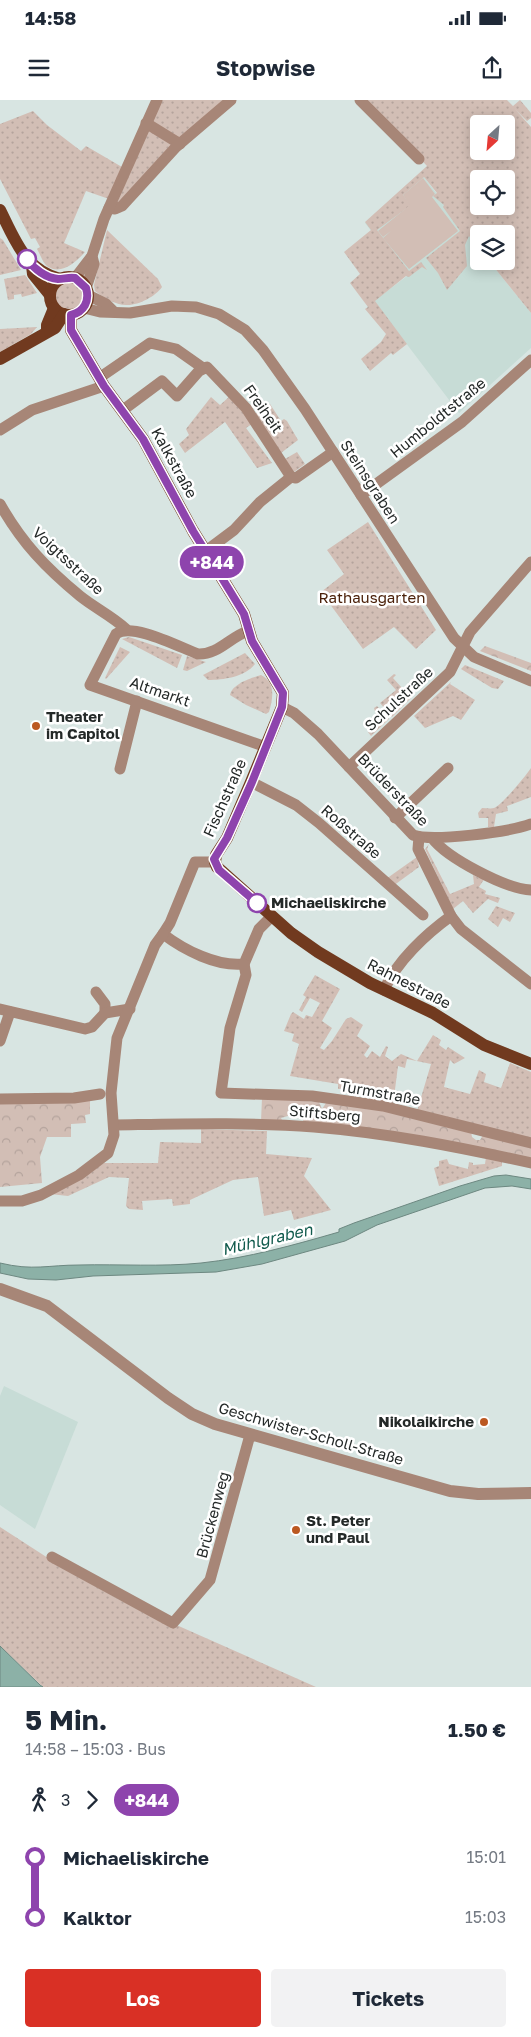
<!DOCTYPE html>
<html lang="de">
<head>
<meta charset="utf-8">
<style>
	:root { --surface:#fff; --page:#f2f2f3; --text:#1f2937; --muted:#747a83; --accent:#d93025 }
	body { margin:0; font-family:"Golos Text",sans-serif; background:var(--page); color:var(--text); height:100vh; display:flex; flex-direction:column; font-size:19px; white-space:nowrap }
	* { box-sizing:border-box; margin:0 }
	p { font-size:16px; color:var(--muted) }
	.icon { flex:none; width:28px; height:28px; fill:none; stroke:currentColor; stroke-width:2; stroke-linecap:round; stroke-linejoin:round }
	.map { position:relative; height:1587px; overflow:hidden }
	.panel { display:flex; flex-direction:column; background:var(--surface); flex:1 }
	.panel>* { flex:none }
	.badge { padding:0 10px; border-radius:16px; font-size:18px; line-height:32px }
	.needle { width:32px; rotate:206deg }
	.buttons { position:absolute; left:470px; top:15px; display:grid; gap:10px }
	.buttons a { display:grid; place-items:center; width:45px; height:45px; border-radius:5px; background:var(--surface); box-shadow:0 2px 12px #0003; font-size:25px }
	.map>.badge { position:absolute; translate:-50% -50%; box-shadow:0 0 0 2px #fff }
	.legs { display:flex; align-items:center; gap:8px; height:55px; padding:0 25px; font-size:16px }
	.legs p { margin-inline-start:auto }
	.summary { display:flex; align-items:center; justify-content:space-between; height:85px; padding:0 25px }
	h1 { font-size:28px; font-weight:700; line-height:38px }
	.action { display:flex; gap:10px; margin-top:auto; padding:10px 25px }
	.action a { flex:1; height:58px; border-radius:5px; background:var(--accent); color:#fff; font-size:20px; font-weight:700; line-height:58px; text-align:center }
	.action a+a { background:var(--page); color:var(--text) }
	ul { padding:0 25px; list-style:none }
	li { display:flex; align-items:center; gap:18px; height:60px; font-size:19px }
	li i { display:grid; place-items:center; width:8px; height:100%; margin:0 6px; background:currentColor }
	li i::after { content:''; width:12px; height:12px; margin:-6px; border:4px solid; border-radius:50%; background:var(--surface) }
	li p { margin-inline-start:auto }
	li:first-child i { background:linear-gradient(#0000 50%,currentColor 0) }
	li:last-child i { background:linear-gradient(currentColor 50%,#0000 0) }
	.status { display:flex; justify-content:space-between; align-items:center; height:35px; padding:0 25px; background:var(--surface); direction:ltr }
	.status svg { height:14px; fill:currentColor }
	header { display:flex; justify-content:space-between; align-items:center; height:65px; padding:0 25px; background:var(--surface); font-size:22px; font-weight:700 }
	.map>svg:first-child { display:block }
	.built { fill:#c7dcd6 }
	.green { fill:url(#green-dots); fill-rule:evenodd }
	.forest { fill:url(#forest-crowns) }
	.pitch { fill:#d2beb5 }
	.water { fill:#8cb1a7; stroke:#6d8881 }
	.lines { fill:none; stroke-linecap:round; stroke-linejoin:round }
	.minor { stroke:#a78677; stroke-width:11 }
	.tertiary { stroke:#a78677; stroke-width:12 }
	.primary { stroke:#713a1f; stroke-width:12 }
	.line-1-casing { stroke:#fff; stroke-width:11 }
	.line-1 { stroke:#8e44ad; stroke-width:8 }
	.stop-1-dot { fill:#fff; stroke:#8e44ad; stroke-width:2.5 }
	.poi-dot { fill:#bb5821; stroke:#fff; stroke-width:2 }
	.labels { text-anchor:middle; stroke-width:5; stroke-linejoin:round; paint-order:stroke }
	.street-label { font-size:15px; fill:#242928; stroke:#fff }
	.park-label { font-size:15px; fill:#4b210a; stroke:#fff }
	.poi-label { font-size:15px; font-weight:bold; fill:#242928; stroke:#fff; text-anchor:start }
	.stop-label { font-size:15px; font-weight:bold; fill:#242928; stroke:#fff; text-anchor:start }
	.water-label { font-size:16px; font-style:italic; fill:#115b4d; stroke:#fff }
</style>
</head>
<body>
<div class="status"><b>14:58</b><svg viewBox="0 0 49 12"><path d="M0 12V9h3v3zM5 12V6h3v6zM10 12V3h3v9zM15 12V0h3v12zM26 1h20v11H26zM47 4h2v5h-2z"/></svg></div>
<header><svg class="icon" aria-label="menu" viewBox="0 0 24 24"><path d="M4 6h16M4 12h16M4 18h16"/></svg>Stopwise<svg class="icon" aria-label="share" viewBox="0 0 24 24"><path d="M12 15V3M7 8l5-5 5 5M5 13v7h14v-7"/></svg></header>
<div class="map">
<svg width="531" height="1587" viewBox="0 0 531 1587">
	<defs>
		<pattern id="green-dots" width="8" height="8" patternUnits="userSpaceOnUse" patternTransform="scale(1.25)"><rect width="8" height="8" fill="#d2beb5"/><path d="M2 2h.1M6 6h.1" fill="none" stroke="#b4a39c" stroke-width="1.8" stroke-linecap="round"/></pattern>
		<pattern id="forest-crowns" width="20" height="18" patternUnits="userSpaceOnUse" patternTransform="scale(1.25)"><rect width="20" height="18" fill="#d2beb5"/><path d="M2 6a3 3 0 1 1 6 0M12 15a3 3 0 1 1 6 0" fill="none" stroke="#b4a39c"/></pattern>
	</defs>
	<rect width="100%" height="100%" fill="#d8e5e2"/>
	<g class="built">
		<polygon points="421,73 479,149 479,161 489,161 531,213 531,248 459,313 374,201 407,176 365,123"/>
		<polygon points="4,1286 78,1322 35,1429 0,1405 0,1296"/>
	</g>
	<g class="green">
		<polygon points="162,0 223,0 181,41 151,23"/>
		<path d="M365 0H507L513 6 520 0 531 13V18L527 21 515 9 531 27V213L489 161H506V134H479V149L469 136 465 145 467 166 447 190 438 173 426 158 460 131 443 107 444 105 433 96 437 93 424 77 403 95 411 105 377 130 409 171 421 162 427 170 422 167 409 177 406 176 375 201 407 244 393 255 391 253 370 271 361 259 381 242 386 234 365 209 368 207 350 183 360 174 344 152 371 130 365 122 427 66ZM479 24H506V51H479ZM479 79H506V106H479Z"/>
		<path d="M33 11 47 25 81 51 86 46 122 67 109 99 86 91 64 143 85 152C76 162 61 176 47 166 43 163 40 154 37 149L40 147 35 138 31 139 0 79V24Z"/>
		<polygon points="149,28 175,45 116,105"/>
		<path d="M107 130 158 179 162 187C156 196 139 205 128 205 117 206 104 198 95 191L94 185Z"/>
		<polygon points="0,138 3,140 21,170 0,175"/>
		<polygon points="25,175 37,193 22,197 21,194 14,195 14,199 8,200 4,179"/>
		<circle cx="69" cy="196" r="13"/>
		<polygon points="37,227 31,234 0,252 0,229"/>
		<polygon points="230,296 252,324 246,328 272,363 257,368 225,322 185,353 179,344 189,335 186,329 211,297 220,305"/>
		<polygon points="270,304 281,321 284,319 287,321 298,340 281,353 255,314"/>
		<polygon points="297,352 305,364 294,372 285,359"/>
		<polygon points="368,422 436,530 416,549 394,527 363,549 321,492 344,474 327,450"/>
		<polygon points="129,537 182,555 177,568 122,539"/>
		<polygon points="120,547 130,552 106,579 105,578"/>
		<path d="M245 553 255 564C245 577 223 580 208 580L203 575Z"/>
		<polygon points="187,556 206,562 187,571 183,570"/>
		<polygon points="465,565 504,581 498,589 492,588 461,569"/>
		<polygon points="394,574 396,575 393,578 411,598 392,617 380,603 396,590 387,580"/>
		<path d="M261 575C276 583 273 598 269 612L266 614 246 605 230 595C232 584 251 578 261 575Z"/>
		<polygon points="451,582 450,584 475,600 461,620 453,616 425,628 414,616"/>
		<polygon points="377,606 389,619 371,636 368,632 373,628 369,624 377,618 374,608"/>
		<path d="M531 668V697L507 706 508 711 496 714 494 727H488V718H479L478 713 482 708C486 708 491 709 494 708 500 707 525 677 531 668Z"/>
		<polygon points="429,744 427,749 450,794 474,784 473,775 479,778 485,778 479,787 486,791 485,794 500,798 498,803 488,799 473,813 463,801 453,809 425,749"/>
		<polygon points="417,757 419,767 393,786 386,779"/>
		<polygon points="496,806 515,813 510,822 503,818 498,827 488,819"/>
		<polygon points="315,875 340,889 322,921 332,928 320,948 324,950 332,941 346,919 351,917 363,925 357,936 370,946 364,955 367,958 372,951 380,957 386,946 388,947 385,956 392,961 401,954 417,961 433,935 441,940 439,945 446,950 448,947 465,958 454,964 450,960 444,987 470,994 479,970 486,974 484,982 501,988 510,963 531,972 531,1041 417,1011 431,964 407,959 405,968 398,966 393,1005 371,1002 370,996 361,994 362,987 347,984 346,989 338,989 338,984 290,976 299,944 292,941 294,934 284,931 291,914 293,912 304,919 306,915 312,917 320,903 310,898 302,912 299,910 306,897 303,895"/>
		<polygon points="201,1029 267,1031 266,1054 312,1058 304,1076 331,1110 294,1120 291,1110 264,1116 258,1077 233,1080 190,1100 190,1104 173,1106 172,1099 142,1101 143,1110 129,1109 126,1106 129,1078 109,1077 68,1096 50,1094 104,1063 158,1063 160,1042 201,1043"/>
		<polygon points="486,1057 502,1061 502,1066 439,1086 434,1068 439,1066 439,1061 447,1059 449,1064 468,1069 469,1062 473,1063 473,1065 485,1064"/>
		<polygon points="0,1427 65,1469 120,1500 316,1587 43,1587 0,1546"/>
	</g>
	<g class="forest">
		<polygon points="485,546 531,563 531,571 480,551"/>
		<polygon points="262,998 319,1002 322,1009 326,1003 368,1007 471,1031 472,1037 476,1040 480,1040 483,1035 531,1047 531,1061 305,1023 298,1013 281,1018 283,1022 261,1021"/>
		<polygon points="90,999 90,1014 85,1015 86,1023 71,1024 71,1037 47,1037 40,1057 42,1083 0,1087 0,1002"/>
	</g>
	<polygon class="pitch" points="423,78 435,94 432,97 458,131 409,169 383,138 391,131 383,137 378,131 410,105 403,95"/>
	<g class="water">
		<path d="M506 1075 531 1079V1089L512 1086 485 1088 377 1125 345 1141 262 1164 216 1172 93 1176 56 1180 28 1179 0 1173V1163C33 1171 48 1165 79 1165 120 1164 161 1167 201 1163 248 1158 294 1145 339 1132V1129L354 1123 460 1086 494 1076Z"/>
		<polygon points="0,1546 40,1585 43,1587 0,1587"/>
	</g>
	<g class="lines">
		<g class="minor">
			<polyline points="360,0 419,59"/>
			<polyline points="146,23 180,44"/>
			<polyline points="109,108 115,109 122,106 176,47 231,0"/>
			<polyline points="75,178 92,156"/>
			<polyline points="86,188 94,164 92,156 104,119 157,0"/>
			<polyline points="88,195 106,204 113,211"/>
			<polyline points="84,208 100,212 130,213 172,206 196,207 219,214 245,230 263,250 305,309 454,538 474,557 531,581"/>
			<polyline points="99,278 150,243 176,249 203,268"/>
			<polyline points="123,310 162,281 177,296 199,271 207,267 246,308 291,377"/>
			<polyline points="0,330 32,310 104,286"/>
			<polyline points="361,395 462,322 531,260"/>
			<path d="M0 404C22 443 46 468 80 496 95 508 112 516 126 529"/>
			<polyline points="206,451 234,430 260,402 291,377 296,378 333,352"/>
			<path d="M248 531C230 537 218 555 198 554 179 547 132 522 116 534L90 585 266 647"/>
			<path d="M282 607 294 613 318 634 413 735C432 742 510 732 531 724"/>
			<polyline points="349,667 450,572 470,532 531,462"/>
			<polyline points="120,669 137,601"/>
			<polyline points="251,682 296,705 319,723 423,815"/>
			<polyline points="395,718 448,668"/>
			<polyline points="419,737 418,749 421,755 451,816 461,829 531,884"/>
			<path d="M432 738C447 758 506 789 531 790"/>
			<path d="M215 762H195L170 823 163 834C184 850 217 867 244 864L259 829 272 816"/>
			<polyline points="244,864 246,875 230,928 221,993 312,996 383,1006 531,1043"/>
			<path d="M384 890C397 861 426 834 451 816"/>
			<polyline points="96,892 105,904 105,913"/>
			<polyline points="0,909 85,929 92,927 105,913 130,909"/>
			<polyline points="0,941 10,912"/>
			<polyline points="0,999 74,998 100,994"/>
			<path d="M114 1025C180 1024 248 1022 314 1027 388 1033 459 1047 531 1063"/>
			<polyline points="0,1101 22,1101 41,1095 79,1075 108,1053 114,1035 111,993 117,938 155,845 163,834"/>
			<polyline points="52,1457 173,1523 210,1480 250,1335"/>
		</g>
		<polyline class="tertiary" points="0,1189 47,1206 168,1298 192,1314 215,1324 450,1391 478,1394 531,1393"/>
		<g class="primary">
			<path d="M0 110C15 140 25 170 60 179"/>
			<polyline points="32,166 33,174 50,195"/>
			<circle cx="69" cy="196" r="19"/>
			<polyline points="71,215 71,230 104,286 143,339 193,431 244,514 252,541 283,593 282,607 251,682 227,738 216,755 215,762 217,767 291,833 318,852 370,883 433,913 484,945 531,964"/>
			<polyline points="47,231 47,225 54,208"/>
			<polyline points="0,259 55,228 64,214"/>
		</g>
	</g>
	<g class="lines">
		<defs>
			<path id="line-1" d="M27 159C34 169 46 178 58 179 64 179 69 177 75 178L86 188C90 201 84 212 71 215V230L104 286 143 339 193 431 244 514 252 541 283 593 282 607 252 682 227 738 214 759 219 770 257 803"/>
		</defs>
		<use href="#line-1" class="line-1-casing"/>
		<use href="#line-1" class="line-1"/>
	</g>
	<g class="stop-1-dot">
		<circle cx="27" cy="159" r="9"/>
		<circle cx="257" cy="803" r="9"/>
	</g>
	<g class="poi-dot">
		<circle cx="36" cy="626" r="5"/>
		<circle cx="484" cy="1322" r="5"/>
		<circle cx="296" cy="1430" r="5"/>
	</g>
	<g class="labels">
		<g class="street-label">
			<text transform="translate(263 309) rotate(55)" y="5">Freiheit</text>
			<text transform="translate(438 318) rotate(-39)" y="5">Humboldtstraße</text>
			<text transform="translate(174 363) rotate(61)" y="5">Kalkstraße</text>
			<text transform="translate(370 382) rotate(57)" y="5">Steinsgraben</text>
			<text transform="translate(68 461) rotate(43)" y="5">Voigtsstraße</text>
			<text transform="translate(160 592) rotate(19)" y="5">Altmarkt</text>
			<text transform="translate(399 599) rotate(-43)" y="5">Schulstraße</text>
			<text transform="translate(393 690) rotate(46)" y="5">Brüderstraße</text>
			<text transform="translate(225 698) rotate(-66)" y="5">Fischstraße</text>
			<text transform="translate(351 732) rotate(41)" y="5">Roßstraße</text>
			<text transform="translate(409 884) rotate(27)" y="5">Rahnestraße</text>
			<text transform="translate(380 993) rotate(10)" y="5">Turmstraße</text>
			<text transform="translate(325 1014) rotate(5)" y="5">Stiftsberg</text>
			<text transform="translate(311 1334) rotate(16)" y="5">Geschwister-Scholl-Straße</text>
			<text transform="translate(213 1415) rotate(-75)" y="5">Brückenweg</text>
		</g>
		<g class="park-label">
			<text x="372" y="503">Rathausgarten</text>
		</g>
		<g class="poi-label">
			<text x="46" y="622">Theater<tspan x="46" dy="17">im Capitol</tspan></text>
			<text x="474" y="1327" text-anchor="end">Nikolaikirche</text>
			<text x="306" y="1426">St. Peter<tspan x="306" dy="17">und Paul</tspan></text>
		</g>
		<g class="stop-label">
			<text x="271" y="808">Michaeliskirche</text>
		</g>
		<g class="water-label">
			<text transform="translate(267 1139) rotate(-13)" y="6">Mühlgraben</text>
		</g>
	</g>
</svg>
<div class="buttons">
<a><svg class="needle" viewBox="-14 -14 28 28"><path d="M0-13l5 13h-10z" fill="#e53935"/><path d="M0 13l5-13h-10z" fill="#747a83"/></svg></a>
<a><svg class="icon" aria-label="locate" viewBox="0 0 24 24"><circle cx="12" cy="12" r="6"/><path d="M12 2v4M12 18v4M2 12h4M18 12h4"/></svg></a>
<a><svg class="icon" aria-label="layers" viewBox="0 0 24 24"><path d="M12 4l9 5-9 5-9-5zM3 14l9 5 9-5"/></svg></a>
</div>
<b class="badge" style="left:212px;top:462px;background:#8e44ad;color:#fff">+844</b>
</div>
<section class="panel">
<div class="summary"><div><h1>5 Min.</h1><p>14:58 – 15:03 · Bus</p></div><b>1.50 €</b></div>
<div class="legs"><svg class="icon" aria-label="walk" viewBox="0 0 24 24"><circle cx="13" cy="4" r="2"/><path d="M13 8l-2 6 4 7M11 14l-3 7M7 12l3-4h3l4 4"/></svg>3<svg class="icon" aria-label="forward" viewBox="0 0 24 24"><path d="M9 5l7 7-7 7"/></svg><b class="badge" style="background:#8e44ad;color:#fff">+844</b></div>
<ul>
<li><i style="color:#8e44ad"></i><b>Michaeliskirche</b><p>15:01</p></li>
<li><i style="color:#8e44ad"></i><b>Kalktor</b><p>15:03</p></li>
</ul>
<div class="action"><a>Los</a><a>Tickets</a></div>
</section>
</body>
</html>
